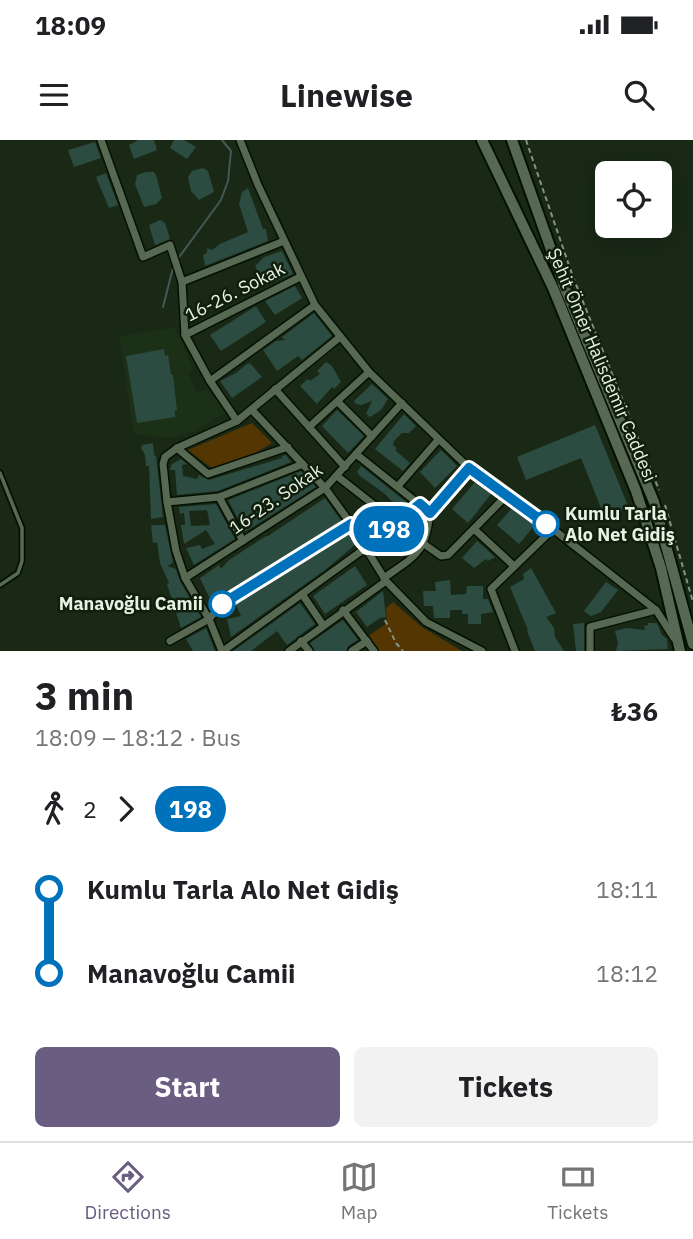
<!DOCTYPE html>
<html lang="en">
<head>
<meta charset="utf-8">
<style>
	:root { --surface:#fff; --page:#f2f2f2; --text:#202124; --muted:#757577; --line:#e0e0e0; --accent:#695d81 }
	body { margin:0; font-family:"IBM Plex Sans",sans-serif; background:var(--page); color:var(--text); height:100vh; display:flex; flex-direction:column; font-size:26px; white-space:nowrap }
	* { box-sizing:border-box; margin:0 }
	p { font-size:23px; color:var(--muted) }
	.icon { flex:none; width:38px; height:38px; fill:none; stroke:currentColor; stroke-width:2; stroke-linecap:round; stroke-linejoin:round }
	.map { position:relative; height:511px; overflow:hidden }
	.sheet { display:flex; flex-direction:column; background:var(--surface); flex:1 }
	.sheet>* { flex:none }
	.badge { padding:0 14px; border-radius:23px; font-size:24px; line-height:46px }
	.controls { position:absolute; left:595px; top:21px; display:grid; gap:14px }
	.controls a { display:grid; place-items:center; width:77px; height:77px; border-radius:10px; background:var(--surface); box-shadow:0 4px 18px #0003; font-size:35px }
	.map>.badge { position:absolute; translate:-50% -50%; box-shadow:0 0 0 4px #fff }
	.legs { display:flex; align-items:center; gap:10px; height:77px; padding:0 35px; font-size:23px }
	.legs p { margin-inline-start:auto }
	.summary { display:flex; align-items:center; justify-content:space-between; height:119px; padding:0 35px }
	h1 { font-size:38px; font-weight:700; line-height:52px }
	.primary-button { display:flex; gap:14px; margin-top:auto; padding:14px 35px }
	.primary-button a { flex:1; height:80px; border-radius:10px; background:var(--accent); color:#fff; font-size:28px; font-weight:700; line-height:80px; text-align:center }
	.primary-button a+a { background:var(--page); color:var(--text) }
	ul { padding:0 35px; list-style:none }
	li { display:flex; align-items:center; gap:24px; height:84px; font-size:26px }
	li i { display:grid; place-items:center; width:10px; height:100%; margin:0 9px; background:currentColor }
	li i::after { content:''; width:18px; height:18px; margin:-9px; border:5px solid; border-radius:50%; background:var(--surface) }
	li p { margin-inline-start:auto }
	li:first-child i { background:linear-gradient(#0000 50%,currentColor 0) }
	li:last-child i { background:linear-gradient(currentColor 50%,#0000 0) }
	.status { display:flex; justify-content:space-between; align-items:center; height:49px; padding:0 35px; background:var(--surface); direction:ltr }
	.status svg { height:19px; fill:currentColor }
	header { display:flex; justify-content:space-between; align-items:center; height:91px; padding:0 35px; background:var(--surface); font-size:32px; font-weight:700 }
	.tab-bar { display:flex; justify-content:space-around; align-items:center; height:98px; border-top:2px solid var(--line); background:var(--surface); font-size:19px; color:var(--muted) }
	.tab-bar a { display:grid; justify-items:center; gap:4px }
	.tab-bar .selected { color:var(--accent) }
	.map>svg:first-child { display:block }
	.built { fill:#1c3017 }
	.green { fill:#533602 }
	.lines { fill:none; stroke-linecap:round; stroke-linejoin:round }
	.stream { stroke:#475754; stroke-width:2 }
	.building { fill:#2c4b41; fill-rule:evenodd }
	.lane-casing { stroke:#041102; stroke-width:7 }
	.street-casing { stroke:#041102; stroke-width:10 }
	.secondary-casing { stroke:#041102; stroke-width:14 }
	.path { stroke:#869383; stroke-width:2; stroke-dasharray:5 3.5; stroke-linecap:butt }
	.lane { stroke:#586953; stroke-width:3.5 }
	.street { stroke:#586953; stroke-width:7 }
	.secondary { stroke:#586953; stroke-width:10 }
	.line-1-casing { stroke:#fff; stroke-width:16 }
	.line-1 { stroke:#0072bc; stroke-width:10 }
	.stop-1-dot { fill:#fff; stroke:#0072bc; stroke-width:3.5 }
	.labels { text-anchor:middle; stroke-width:5; stroke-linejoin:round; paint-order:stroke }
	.street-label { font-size:18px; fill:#e7f1e4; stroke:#101f0c }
	.stop-label { font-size:18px; font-weight:bold; fill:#e7f1e4; stroke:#101f0c; text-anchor:start }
</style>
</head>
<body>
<div class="status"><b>18:09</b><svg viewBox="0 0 49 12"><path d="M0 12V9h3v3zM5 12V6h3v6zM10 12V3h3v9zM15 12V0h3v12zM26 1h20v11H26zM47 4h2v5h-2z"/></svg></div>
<header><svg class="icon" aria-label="menu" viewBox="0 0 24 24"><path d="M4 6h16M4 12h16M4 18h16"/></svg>Linewise<svg class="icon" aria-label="search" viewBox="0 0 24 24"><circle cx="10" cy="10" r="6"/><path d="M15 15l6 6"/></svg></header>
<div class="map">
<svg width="693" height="511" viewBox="0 0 693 511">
	<rect width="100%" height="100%" fill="#192916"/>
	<polygon class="built" points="175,187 193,229 188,233 197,252 207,249 225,272 197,291 170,298 134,294 119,196"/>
	<g class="green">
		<polygon points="252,283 272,303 254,314 213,329 188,310"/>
		<polygon points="393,462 422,487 462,511 377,511 367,497 387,483 386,468"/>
	</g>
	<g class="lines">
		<g class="stream">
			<polyline points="177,120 221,60 228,41 231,11 222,0"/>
			<polyline points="163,167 174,124"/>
		</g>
	</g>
	<g class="building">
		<polygon points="138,0 154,0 157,10 134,19 129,5"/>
		<polygon points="174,0 184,0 196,7 187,19 170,8"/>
		<polygon points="95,2 101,18 74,27 68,10"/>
		<polygon points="203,28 208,31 214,52 199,60 191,51 188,37 192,31"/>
		<polygon points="146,32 154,32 157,38 162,58 156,64 144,67 135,44 137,35"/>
		<polygon points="106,33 118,65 109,68 96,37"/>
		<polygon points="248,48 263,89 266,89 268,101 205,126 203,115 207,113 207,108 212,110 220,104 248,92 239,64 242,52"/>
		<polygon points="160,80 165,83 170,99 155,105 149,85"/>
		<polygon points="282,111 293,134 256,149 251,142 261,139 255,126 264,117"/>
		<polygon points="295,146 302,158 275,175 265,161"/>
		<polygon points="256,166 266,182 221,211 210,195"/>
		<polygon points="314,173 332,196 302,220 298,216 277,231 263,210 276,201 285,200 282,197"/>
		<polygon points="164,209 165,216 168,215 171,235 173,235 177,270 175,270 175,277 137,283 126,216"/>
		<polygon points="326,222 332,226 341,242 334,249 332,247 317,264 300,246 308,239 310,241 320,234 317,231"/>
		<polygon points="250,223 262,237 232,258 220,241 236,233 247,224"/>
		<polygon points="372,244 388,259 381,270 370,277 366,274 372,261 361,265 356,264 354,261"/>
		<polygon points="337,270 364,296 348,313 322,286"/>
		<polygon points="404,274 416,286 409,293 402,293 394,301 393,305 397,308 395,310 410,323 403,331 375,309"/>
		<polygon points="595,285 629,368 605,378 581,318 526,340 517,317"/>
		<polygon points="153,303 154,315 156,316 163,377 151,379 149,326 146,326 145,315 141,308 142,305"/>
		<polygon points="441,310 457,326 435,348 420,332"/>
		<polygon points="286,315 291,322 218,351 177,355 175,330 170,330 172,324 181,319 187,324 182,325 183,336 197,339 199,335 209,340 282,318 282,316"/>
		<polygon points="361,326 410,365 402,370 398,368 385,354 360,336 357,332"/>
		<polygon points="301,331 316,347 245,392 228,360"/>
		<polygon points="476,341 492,353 468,383 452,369"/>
		<polygon points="325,358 342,382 212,463 200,438 219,425 221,429 229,420 266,396 268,396"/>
		<path d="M216 364 235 399 194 425 186 408 200 405 202 409 215 404 206 390 184 404 181 385H185L184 373 180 374 179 367ZM207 370 210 385 191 386 189 371Z"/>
		<polygon points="513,367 536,384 519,404 497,385"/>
		<polygon points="151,385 165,385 173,423 167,426 176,429 180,441 201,477 181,488 167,444 169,443 160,423 157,402 153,403"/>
		<polygon points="349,392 356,404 325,430 231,497 227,479 241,476 235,463 253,454 264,448 263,446"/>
		<polygon points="477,401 495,417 488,421 486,419 474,428 462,418"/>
		<polygon points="355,426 367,445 325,474 313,456"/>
		<polygon points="531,428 556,473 546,477 554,488 555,497 564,511 535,511 527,491 528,490 510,447 524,439 523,434"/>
		<polygon points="450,440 451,455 466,454 467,446 483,446 483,459 488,459 493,472 481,474 481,484 468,484 468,474 462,474 462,470 450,470 450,478 434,478 433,466 424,466 423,451 436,451 435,442"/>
		<polygon points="606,442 618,450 601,472 591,476 584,471"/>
		<polygon points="383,451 386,477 380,478 367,487 356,472"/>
		<polygon points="300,463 315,484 287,505 277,491 251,511 233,511"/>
		<polygon points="343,480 358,500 348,506 346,511 315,511 310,503"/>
		<polygon points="584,483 584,511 576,511 573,484"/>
		<polygon points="648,483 657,483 662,495 667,499 668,509 616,511 618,503 615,491 626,488 645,490 644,486 648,485"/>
		<polygon points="206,488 215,511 193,511 186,499"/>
	</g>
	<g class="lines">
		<defs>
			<polyline id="lane" points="0,333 22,388 22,421 18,433 0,445"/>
			<g id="street">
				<polyline points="101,0 143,117 170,105 182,142 185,195 210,241 237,281"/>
				<polyline points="240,0 258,45 315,165 369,232 469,328 553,389 656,470 674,498"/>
				<polyline points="182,142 284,101"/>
				<polyline points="185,195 300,137"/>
				<polyline points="210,241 315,165"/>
				<polyline points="275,249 345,327"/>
				<polyline points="338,262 372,296"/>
				<polyline points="252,270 325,348 351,384 386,441 426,482 482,511"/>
				<polyline points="309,287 369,232"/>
				<polyline points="177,308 208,334 288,307"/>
				<path d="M356 314 430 373C425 414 416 415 384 438"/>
				<polyline points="337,336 397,383"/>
				<polyline points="398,346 438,300"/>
				<polyline points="219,357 243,401"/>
				<polyline points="167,362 219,357 303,324"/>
				<polyline points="430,373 469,328"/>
				<polyline points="474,389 514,426"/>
				<polyline points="424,404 441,416 448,415 507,355"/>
				<polyline points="185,438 325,348 402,263"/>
				<polyline points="302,454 323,485"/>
				<polyline points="343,470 374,511"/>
				<polyline points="170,501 209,479 222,464 351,384"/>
				<polyline points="301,501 309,511"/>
				<polyline points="222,511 209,479 185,438 176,411 167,362 163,324 165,317 177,308 237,281 340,197"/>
				<polyline points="223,511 367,407 420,364"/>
				<polyline points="289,511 386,441"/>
				<polyline points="352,511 367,501"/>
				<polyline points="515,511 491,449 553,389"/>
				<polyline points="590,511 590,487 656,470"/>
			</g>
			<g id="secondary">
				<polyline points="482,0 553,148 636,351 661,428 680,511"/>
				<polyline points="512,0 564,146 654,362 693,504"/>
			</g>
		</defs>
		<use href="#lane" class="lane-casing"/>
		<use href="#street" class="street-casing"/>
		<use href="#secondary" class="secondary-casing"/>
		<g class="path">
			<polyline points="526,0 573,137 659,350"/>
			<polyline points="665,365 693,462"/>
			<polyline points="385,480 396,503 403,511"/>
		</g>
		<use href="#lane" class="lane"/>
		<use href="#street" class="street"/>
		<use href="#secondary" class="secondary"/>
	</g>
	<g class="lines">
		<defs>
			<polyline id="line-1" points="222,464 351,384 367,407 420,364 430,373 469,328 546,384"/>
		</defs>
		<use href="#line-1" class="line-1-casing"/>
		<use href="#line-1" class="line-1"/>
	</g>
	<g class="stop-1-dot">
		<circle cx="546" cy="384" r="12"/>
		<circle cx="222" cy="464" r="12"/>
	</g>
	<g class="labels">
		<g class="street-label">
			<text transform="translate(235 152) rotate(-27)" y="6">16-26. Sokak</text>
			<text transform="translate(602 225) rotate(67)" y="6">Şehit Ömer Halisdemir Caddesi</text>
			<text transform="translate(276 359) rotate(-35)" y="6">16-23. Sokak</text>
		</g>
		<g class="stop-label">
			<text x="565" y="380">Kumlu Tarla<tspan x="565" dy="21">Alo Net Gidiş</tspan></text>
			<text x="203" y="470" text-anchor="end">Manavoğlu Camii</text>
		</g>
	</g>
</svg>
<div class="controls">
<a><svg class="icon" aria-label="locate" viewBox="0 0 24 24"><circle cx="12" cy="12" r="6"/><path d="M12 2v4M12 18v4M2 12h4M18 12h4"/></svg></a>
</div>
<b class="badge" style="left:389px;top:389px;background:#0072bc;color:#fff">198</b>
</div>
<section class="sheet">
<div class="summary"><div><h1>3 min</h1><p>18:09 – 18:12 · Bus</p></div><b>₺36</b></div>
<div class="legs"><svg class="icon" aria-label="walk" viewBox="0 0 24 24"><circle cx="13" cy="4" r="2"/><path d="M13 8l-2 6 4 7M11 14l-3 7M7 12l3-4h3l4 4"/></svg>2<svg class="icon" aria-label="forward" viewBox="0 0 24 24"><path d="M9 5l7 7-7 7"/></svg><b class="badge" style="background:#0072bc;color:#fff">198</b></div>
<ul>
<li><i style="color:#0072bc"></i><b>Kumlu Tarla Alo Net Gidiş</b><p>18:11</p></li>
<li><i style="color:#0072bc"></i><b>Manavoğlu Camii</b><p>18:12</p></li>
</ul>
<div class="primary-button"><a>Start</a><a>Tickets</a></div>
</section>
<nav class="tab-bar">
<a class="selected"><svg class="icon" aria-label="directions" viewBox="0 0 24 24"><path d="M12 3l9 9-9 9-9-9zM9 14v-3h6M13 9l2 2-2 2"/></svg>Directions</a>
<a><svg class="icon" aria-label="map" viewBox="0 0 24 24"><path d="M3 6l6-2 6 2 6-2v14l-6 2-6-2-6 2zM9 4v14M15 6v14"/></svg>Map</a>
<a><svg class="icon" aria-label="tickets" viewBox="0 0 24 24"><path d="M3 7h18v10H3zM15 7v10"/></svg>Tickets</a>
</nav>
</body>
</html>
